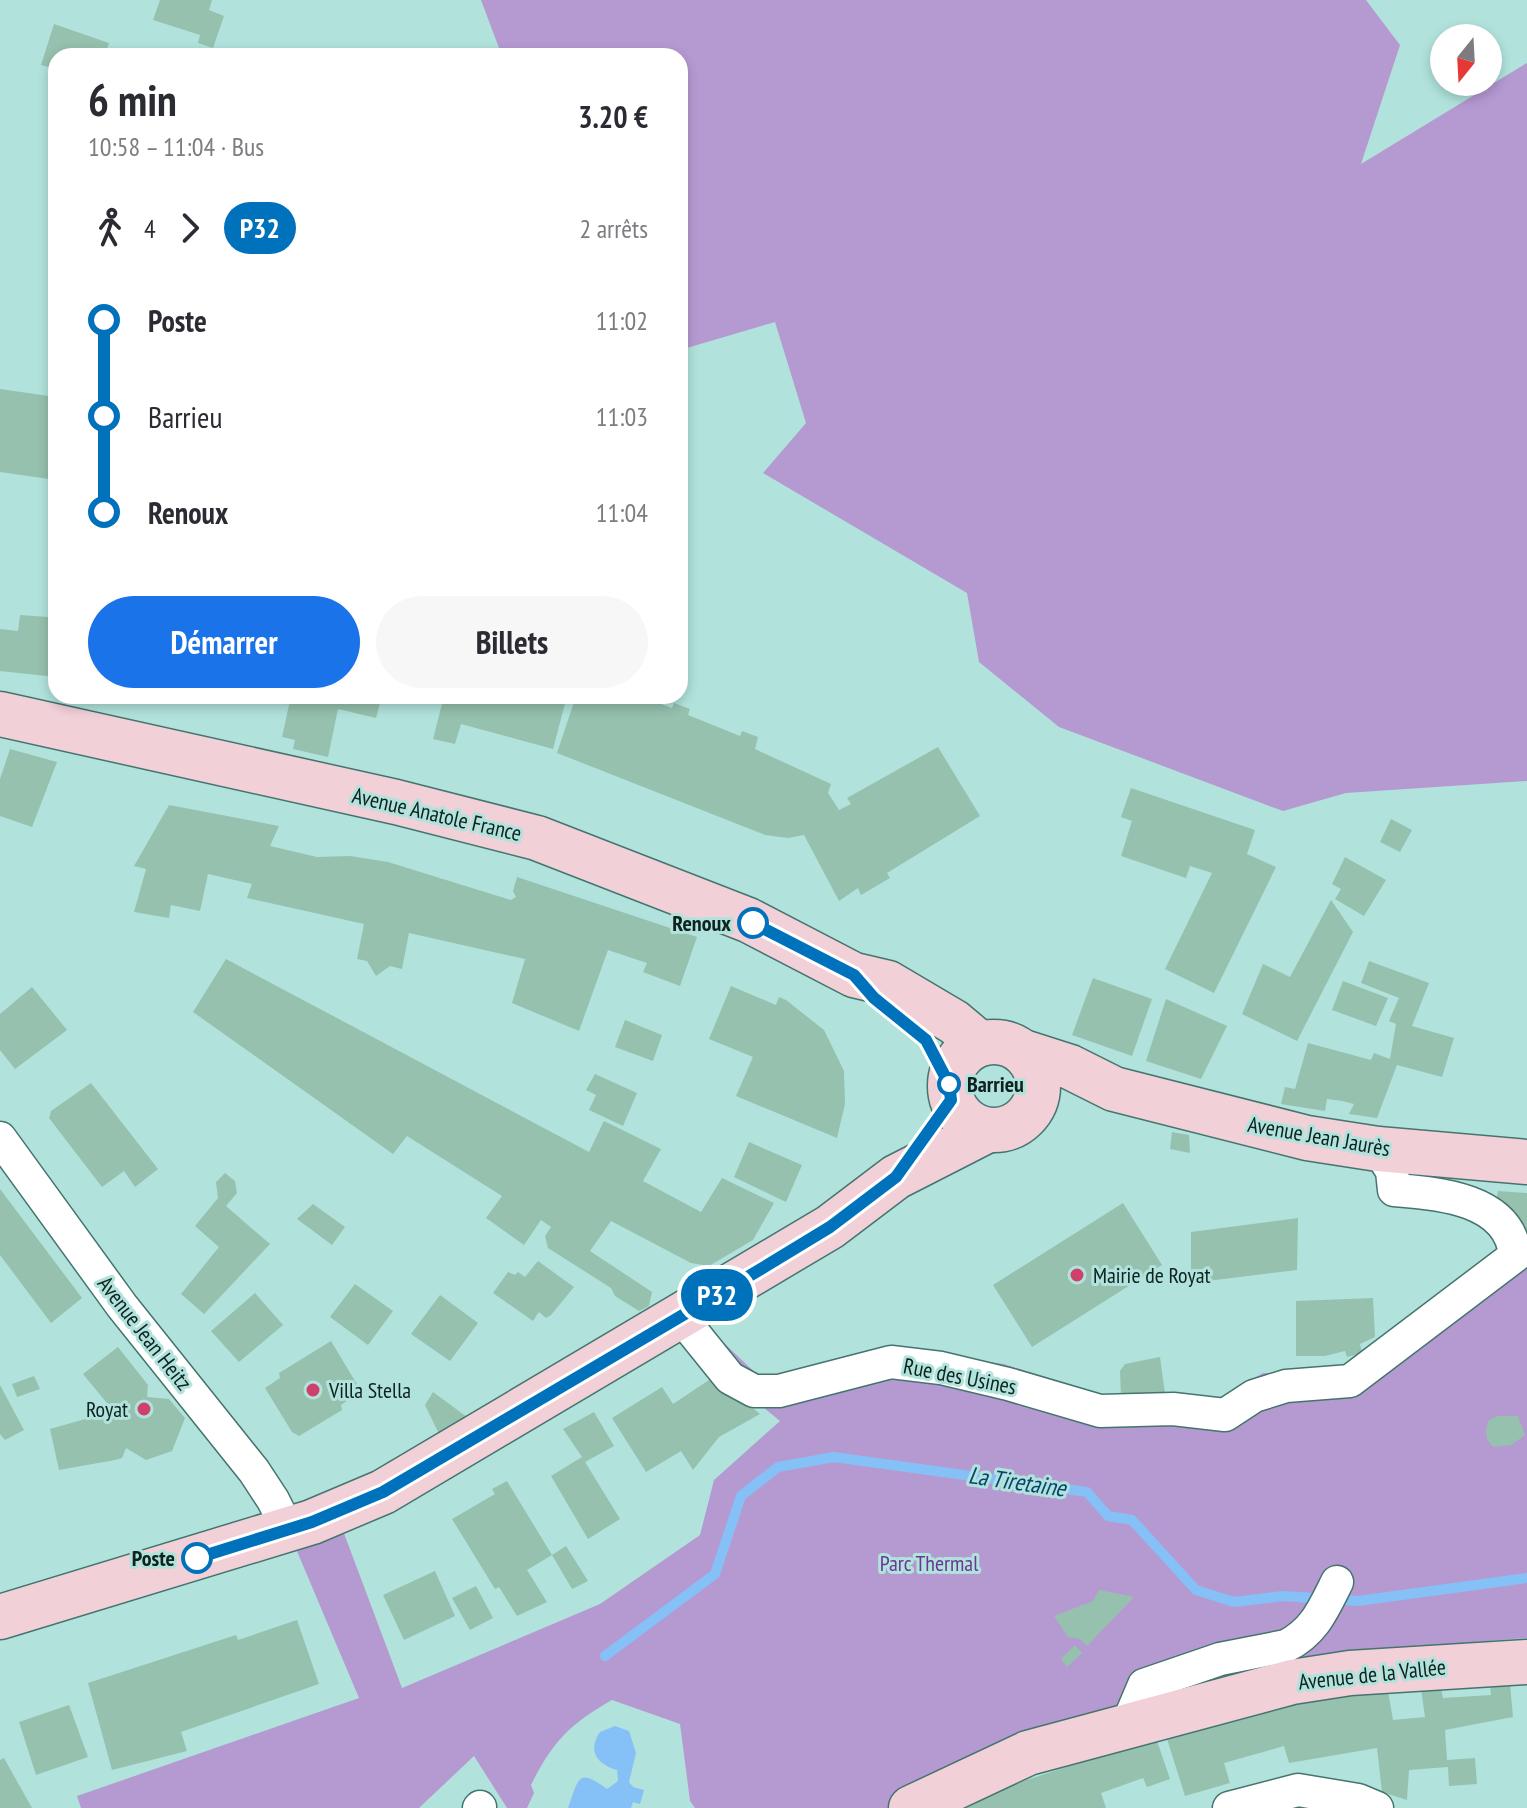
<!DOCTYPE html>
<html lang="fr">
<head>
<meta charset="utf-8">
<style>
	:root { --surface:#fff; --page:#f7f7f7; --text:#2b2b33; --muted:#7c7c81; --accent:#1a73e8 }
	body { margin:0; font-family:"PT Sans Narrow",sans-serif; background:var(--page); color:var(--text); height:100vh; display:flex; flex-direction:column; font-size:30px; white-space:nowrap }
	* { box-sizing:border-box; margin:0 }
	p { font-size:26px; color:var(--muted) }
	.icon { flex:none; width:44px; height:44px; fill:none; stroke:currentColor; stroke-width:2; stroke-linecap:round; stroke-linejoin:round }
	.map { position:relative; flex:1; overflow:hidden }
	.drawer { position:absolute; left:48px; top:48px; width:640px; height:656px; display:flex; flex-direction:column; background:var(--surface); border-radius:24px; box-shadow:0 4px 12px #0003 }
	.drawer>* { flex:none }
	.badge { padding:0 16px; border-radius:26px; font-size:28px; line-height:52px }
	.needle { width:52px; rotate:198deg }
	.tools { position:absolute; left:1430px; top:24px; display:grid; gap:16px }
	.tools a { display:grid; place-items:center; width:72px; height:72px; border-radius:50%; background:var(--surface); box-shadow:0 4px 12px #0003; font-size:40px }
	.map>.badge { position:absolute; translate:-50% -50%; box-shadow:0 0 0 4px #fff }
	.legs { display:flex; align-items:center; gap:12px; height:88px; padding:0 40px; font-size:26px }
	.legs p { margin-inline-start:auto }
	.summary { display:flex; align-items:center; justify-content:space-between; height:136px; padding:0 40px }
	h1 { font-size:44px; font-weight:700; line-height:60px }
	.primary-button { display:flex; gap:16px; margin-top:auto; padding:16px 40px }
	.primary-button a { flex:1; height:92px; border-radius:48px; background:var(--accent); color:#fff; font-size:32px; font-weight:700; line-height:92px; text-align:center }
	.primary-button a+a { background:var(--page); color:var(--text) }
	ul { padding:0 40px; list-style:none }
	li { display:flex; align-items:center; gap:28px; height:96px; font-size:30px }
	li i { display:grid; place-items:center; width:12px; height:100%; margin:0 10px; background:currentColor }
	li i::after { content:''; width:20px; height:20px; margin:-10px; border:6px solid; border-radius:50%; background:var(--surface) }
	li p { margin-inline-start:auto }
	li:first-child i { background:linear-gradient(#0000 50%,currentColor 0) }
	li:last-child i { background:linear-gradient(currentColor 50%,#0000 0) }
	.map>svg:first-child { display:block }
	.green { fill:#b59ad2 }
	.water { fill:#85c0f6 }
	.lines { fill:none; stroke-linecap:round; stroke-linejoin:round }
	.stream { stroke:#85c0f6; stroke-width:10 }
	.building { fill:#96c1ae }
	.street-casing { stroke:#45746f; stroke-width:35 }
	.secondary-casing { stroke:#45746f; stroke-width:47 }
	.street { stroke:#fff; stroke-width:32 }
	.secondary { stroke:#f1d0d8; stroke-width:44 }
	.line-1-casing { stroke:#fff; stroke-width:18 }
	.line-1 { stroke:#0072bc; stroke-width:12 }
	.stop-1-dot { fill:#fff; stroke:#0072bc; stroke-width:4 }
	.poi-dot { fill:#cf416b; stroke:#b1e3dc; stroke-width:3 }
	.labels { text-anchor:middle; stroke-width:6; stroke-linejoin:round; paint-order:stroke }
	.street-label { font-size:22px; fill:#0e2220; stroke:#b1e3dc }
	.stop-label { font-size:22px; font-weight:bold; fill:#0e2220; stroke:#b1e3dc; text-anchor:end }
	.poi-label { font-size:22px; fill:#0e2220; stroke:#b1e3dc; text-anchor:start }
	.park-label { font-size:22px; fill:#6b3696; stroke:#b1e3dc }
	.water-label { font-size:24px; font-style:italic; fill:#09446f; stroke:#b1e3dc }
</style>
</head>
<body>
<div class="map">
<svg width="1527" height="1808" viewBox="0 0 1527 1808">
	<rect width="100%" height="100%" fill="#b1e3dc"/>
	<g class="green">
		<polygon points="481,0 1366,0 1400,45 1361,164 1527,63 1527,781 1346,793 1283,811 1059,727 979,662 967,593 763,473 806,423 775,322 680,350 680,56 502,56"/>
		<path d="M1527 1256V1638L1313 1655 1143 1695 891 1808H695L690 1801 680 1724 612 1700C570 1724 553 1741 531 1785L534 1793 527 1808H507L474 1756 419 1808H81L77 1796 359 1698 288 1530 336 1512 402 1688 600 1604 700 1535 714 1480 780 1421 664 1326 690 1311 765 1382 902 1351 1004 1364 1103 1397 1220 1398 1263 1373 1349 1372Z"/>
	</g>
	<path class="water" d="M615 1726 629 1731 636 1753 629 1782 633 1787 644 1790 640 1804 633 1802 631 1808H568C579 1777 578 1768 607 1789L618 1781 617 1770C597 1764 587 1751 600 1732Z"/>
	<g class="lines">
		<polyline class="stream" points="605,1656 715,1574 741,1496 778,1467 834,1457 1087,1492 1108,1516 1132,1520 1196,1590 1234,1602 1283,1596 1358,1601 1527,1578"/>
	</g>
	<g class="building">
		<polygon points="160,0 212,0 209,10 224,16 213,48 198,43 200,35 153,20"/>
		<polygon points="54,24 109,43 105,56 56,56 56,69 41,65"/>
		<polygon points="0,389 56,397 56,480 0,472"/>
		<polygon points="52,577 56,578 56,677 0,671 0,629 18,631 20,615 48,617"/>
		<polygon points="291,696 341,698 382,696 376,718 338,709 328,757 293,749 295,740 282,737"/>
		<polygon points="444,696 567,696 553,749 461,724 455,744 433,739"/>
		<polygon points="576,696 639,696 672,708 674,703 690,709 688,715 740,736 742,731 758,737 755,749 831,784 828,793 839,810 851,804 847,798 938,747 980,816 887,873 890,878 861,895 858,888 839,901 804,835 788,838 765,835 557,753"/>
		<polygon points="10,749 57,762 32,827 0,816 0,779"/>
		<polygon points="1131,788 1255,830 1247,854 1276,867 1214,993 1165,969 1212,873 1190,866 1186,878 1121,856 1132,821 1121,817"/>
		<polygon points="169,805 279,826 270,846 317,857 350,856 388,862 511,900 516,897 513,891 517,877 697,937 680,986 643,972 647,963 608,950 579,1031 512,1003 525,959 409,933 402,969 390,966 376,976 367,961 357,959 364,924 247,898 252,884 208,874 200,911 171,905 169,918 134,912 146,869 134,866"/>
		<polygon points="1391,819 1412,830 1400,852 1380,842"/>
		<polygon points="1345,857 1386,880 1364,916 1335,899 1341,889 1332,884"/>
		<polygon points="1331,900 1353,932 1297,1041 1242,1014 1263,964 1290,977"/>
		<polygon points="226,959 589,1152 604,1121 661,1149 643,1181 701,1212 722,1178 774,1203 753,1240 709,1266 691,1263 611,1221 590,1251 652,1292 649,1306 639,1311 615,1296 611,1288 548,1248 545,1236 551,1227 541,1220 524,1245 486,1218 502,1196 407,1136 393,1154 193,1012"/>
		<polygon points="1369,961 1429,983 1412,1026 1454,1038 1442,1077 1397,1065 1377,1118 1349,1114 1354,1104 1342,1101 1327,1099 1325,1111 1281,1104 1285,1087 1295,1089 1308,1043 1371,1060 1374,1053 1390,1059 1396,1024 1389,1021 1399,998 1361,983"/>
		<polygon points="1093,978 1152,999 1132,1056 1072,1035"/>
		<polygon points="1343,981 1388,998 1376,1026 1332,1010"/>
		<polygon points="731,986 776,1005 779,997 786,1000 824,1030 844,1071 845,1104 837,1138 736,1096 753,1057 709,1039"/>
		<polygon points="32,987 67,1030 15,1069 0,1050 0,1014"/>
		<polygon points="1166,999 1227,1026 1201,1079 1146,1061"/>
		<polygon points="625,1020 662,1035 653,1061 615,1047"/>
		<polygon points="595,1074 637,1093 623,1126 589,1110 596,1095 586,1090"/>
		<polygon points="91,1083 158,1169 135,1187 124,1171 102,1187 49,1118 51,1111"/>
		<polygon points="1172,1132 1189,1135 1190,1153 1170,1149"/>
		<polygon points="749,1142 802,1165 786,1202 734,1177"/>
		<polygon points="225,1173 235,1181 237,1193 226,1206 270,1244 204,1314 181,1294 219,1247 195,1226 218,1198 216,1182"/>
		<polygon points="0,1189 82,1298 51,1323 0,1255"/>
		<polygon points="1498,1191 1527,1193 1527,1242 1495,1208"/>
		<polygon points="1123,1203 1162,1265 1032,1347 993,1285"/>
		<polygon points="313,1204 345,1227 332,1245 297,1219"/>
		<polygon points="1298,1218 1297,1270 1191,1283 1191,1232"/>
		<polygon points="538,1261 574,1287 551,1315 546,1318 539,1312 533,1321 493,1293 508,1272 515,1275 518,1272 525,1277"/>
		<polygon points="355,1284 393,1311 368,1345 330,1317"/>
		<polygon points="255,1293 283,1325 239,1362 211,1331"/>
		<polygon points="440,1295 478,1323 450,1361 411,1334"/>
		<polygon points="1373,1298 1375,1337 1360,1344 1362,1353 1347,1357 1345,1351 1325,1356 1296,1356 1296,1301"/>
		<polygon points="331,1341 361,1391 341,1405 342,1410 299,1436 292,1432 265,1388 280,1378 279,1373"/>
		<polygon points="118,1347 148,1385 147,1397 169,1399 185,1418 172,1451 146,1460 126,1448 122,1458 115,1460 59,1470 50,1429 110,1412 111,1408 83,1374"/>
		<polygon points="1160,1357 1165,1394 1121,1398 1120,1371 1125,1364"/>
		<polygon points="34,1376 40,1389 17,1397 12,1384"/>
		<polygon points="715,1376 760,1414 719,1437 693,1470 681,1451 646,1472 612,1418 662,1387 673,1404"/>
		<polygon points="0,1385 24,1430 5,1440 0,1434"/>
		<polygon points="433,1392 471,1420 440,1436 425,1405"/>
		<polygon points="594,1412 614,1446 585,1462 620,1519 588,1539 551,1476 582,1457 563,1429"/>
		<polygon points="1498,1416 1518,1416 1525,1435 1511,1445 1493,1447 1487,1439 1486,1429 1489,1420"/>
		<polygon points="507,1481 552,1555 527,1570 547,1602 517,1616 499,1587 495,1589 452,1519 495,1494 492,1489"/>
		<polygon points="566,1546 588,1581 572,1589 552,1555"/>
		<polygon points="435,1571 455,1616 404,1640 383,1595"/>
		<polygon points="476,1586 493,1618 470,1630 452,1598"/>
		<polygon points="1099,1590 1134,1597 1087,1646 1080,1639 1068,1637 1054,1616 1093,1601"/>
		<polygon points="297,1620 319,1684 181,1732 187,1751 112,1770 88,1683 236,1635 238,1640"/>
		<polygon points="1075,1645 1082,1653 1067,1667 1061,1659"/>
		<polygon points="1490,1684 1510,1684 1513,1717 1445,1730 1447,1760 1475,1758 1477,1784 1449,1786 1448,1767 1409,1770 1407,1800 1382,1792 1377,1748 1289,1763 1284,1746 1224,1763 1230,1783 1185,1796 1167,1739 1292,1702 1371,1691 1388,1691 1393,1720 1425,1717 1421,1689 1441,1687 1443,1698 1491,1695"/>
		<polygon points="69,1705 88,1757 36,1775 19,1722"/>
		<polygon points="1156,1738 1170,1779 1147,1787 1143,1778 1101,1793 1106,1808 966,1808 1011,1785"/>
		<polygon points="4,1758 32,1808 0,1808 0,1760"/>
	</g>
	<g class="lines">
		<defs>
			<g id="street">
				<polyline points="0,1138 122,1306 254,1471 273,1500 288,1530"/>
				<path d="M680 1316 730 1378 754 1391H779L891 1362 941 1368 1008 1384 1100 1411 1173 1409 1225 1415 1254 1396 1286 1386 1350 1381 1515 1256C1511 1199 1438 1193 1394 1190L1392 1171 1378 1149"/>
				<path d="M1127 1725 1144 1685 1220 1659 1286 1646C1314 1632 1323 1610 1337 1582"/>
				<polyline points="479,1808 480,1807"/>
				<polyline points="1229,1808 1298,1790 1358,1800 1377,1808"/>
			</g>
			<g id="secondary">
				<polyline points="0,714 396,802 537,838 748,920 854,975 888,983 954,1022 979,1043"/>
				<circle cx="994" cy="1086" r="44"/>
				<polyline points="1023,1052 1070,1067 1114,1089 1307,1138 1378,1149 1527,1162"/>
				<polyline points="0,1617 312,1522 383,1492 830,1227 896,1177 988,1130"/>
				<polyline points="911,1808 1028,1753 1292,1682 1350,1673 1527,1662"/>
			</g>
		</defs>
		<use href="#street" class="street-casing"/>
		<use href="#secondary" class="secondary-casing"/>
		<use href="#street" class="street"/>
		<use href="#secondary" class="secondary"/>
	</g>
	<g class="lines">
		<defs>
			<polyline id="line-1" points="197,1558 312,1522 383,1492 761,1269 830,1227 896,1177 951,1100 949,1084 926,1040 874,998 854,975 753,923"/>
		</defs>
		<use href="#line-1" class="line-1-casing"/>
		<use href="#line-1" class="line-1"/>
	</g>
	<g class="stop-1-dot">
		<circle cx="753" cy="923" r="14"/>
		<circle cx="949" cy="1084" r="10"/>
		<circle cx="197" cy="1558" r="14"/>
	</g>
	<g class="poi-dot">
		<circle cx="1077" cy="1275" r="8"/>
		<circle cx="313" cy="1390" r="8"/>
		<circle cx="144" cy="1409" r="8"/>
	</g>
	<g class="labels">
		<g class="street-label">
			<text transform="translate(437 814) rotate(13)" y="8">Avenue Anatole France</text>
			<text transform="translate(1319 1136) rotate(10)" y="8">Avenue Jean Jaurès</text>
			<text transform="translate(145 1333) rotate(52)" y="8">Avenue Jean Heitz</text>
			<text transform="translate(960 1376) rotate(11)" y="8">Rue des Usines</text>
			<text transform="translate(1372 1674) rotate(-6)" y="8">Avenue de la Vallée</text>
		</g>
		<g class="stop-label">
			<text x="731" y="931">Renoux</text>
			<text x="967" y="1092" text-anchor="start">Barrieu</text>
			<text x="175" y="1566">Poste</text>
		</g>
		<g class="poi-label">
			<text x="1093" y="1283">Mairie de Royat</text>
			<text x="329" y="1398">Villa Stella</text>
			<text x="128" y="1417" text-anchor="end">Royat</text>
		</g>
		<g class="park-label">
			<text x="929" y="1571">Parc Thermal</text>
		</g>
		<g class="water-label">
			<text transform="translate(1017 1482) rotate(8)" y="8">La Tiretaine</text>
		</g>
	</g>
</svg>
<div class="tools">
<a><svg class="needle" viewBox="-14 -14 28 28"><path d="M0-13l5 13h-10z" fill="#e53935"/><path d="M0 13l5-13h-10z" fill="#7c7c81"/></svg></a>
</div>
<b class="badge" style="left:717px;top:1295px;background:#0072bc;color:#fff">P32</b>
<section class="drawer">
<div class="summary"><div><h1>6 min</h1><p>10:58 – 11:04 · Bus</p></div><b>3.20 €</b></div>
<div class="legs"><svg class="icon" aria-label="walk" viewBox="0 0 24 24"><circle cx="13" cy="4" r="2"/><path d="M13 8l-2 6 4 7M11 14l-3 7M7 12l3-4h3l4 4"/></svg>4<svg class="icon" aria-label="forward" viewBox="0 0 24 24"><path d="M9 5l7 7-7 7"/></svg><b class="badge" style="background:#0072bc;color:#fff">P32</b><p>2 arrêts</p></div>
<ul>
<li><i style="color:#0072bc"></i><b>Poste</b><p>11:02</p></li>
<li><i style="color:#0072bc"></i><span>Barrieu</span><p>11:03</p></li>
<li><i style="color:#0072bc"></i><b>Renoux</b><p>11:04</p></li>
</ul>
<div class="primary-button"><a>Démarrer</a><a>Billets</a></div>
</section>
</div>
</body>
</html>
